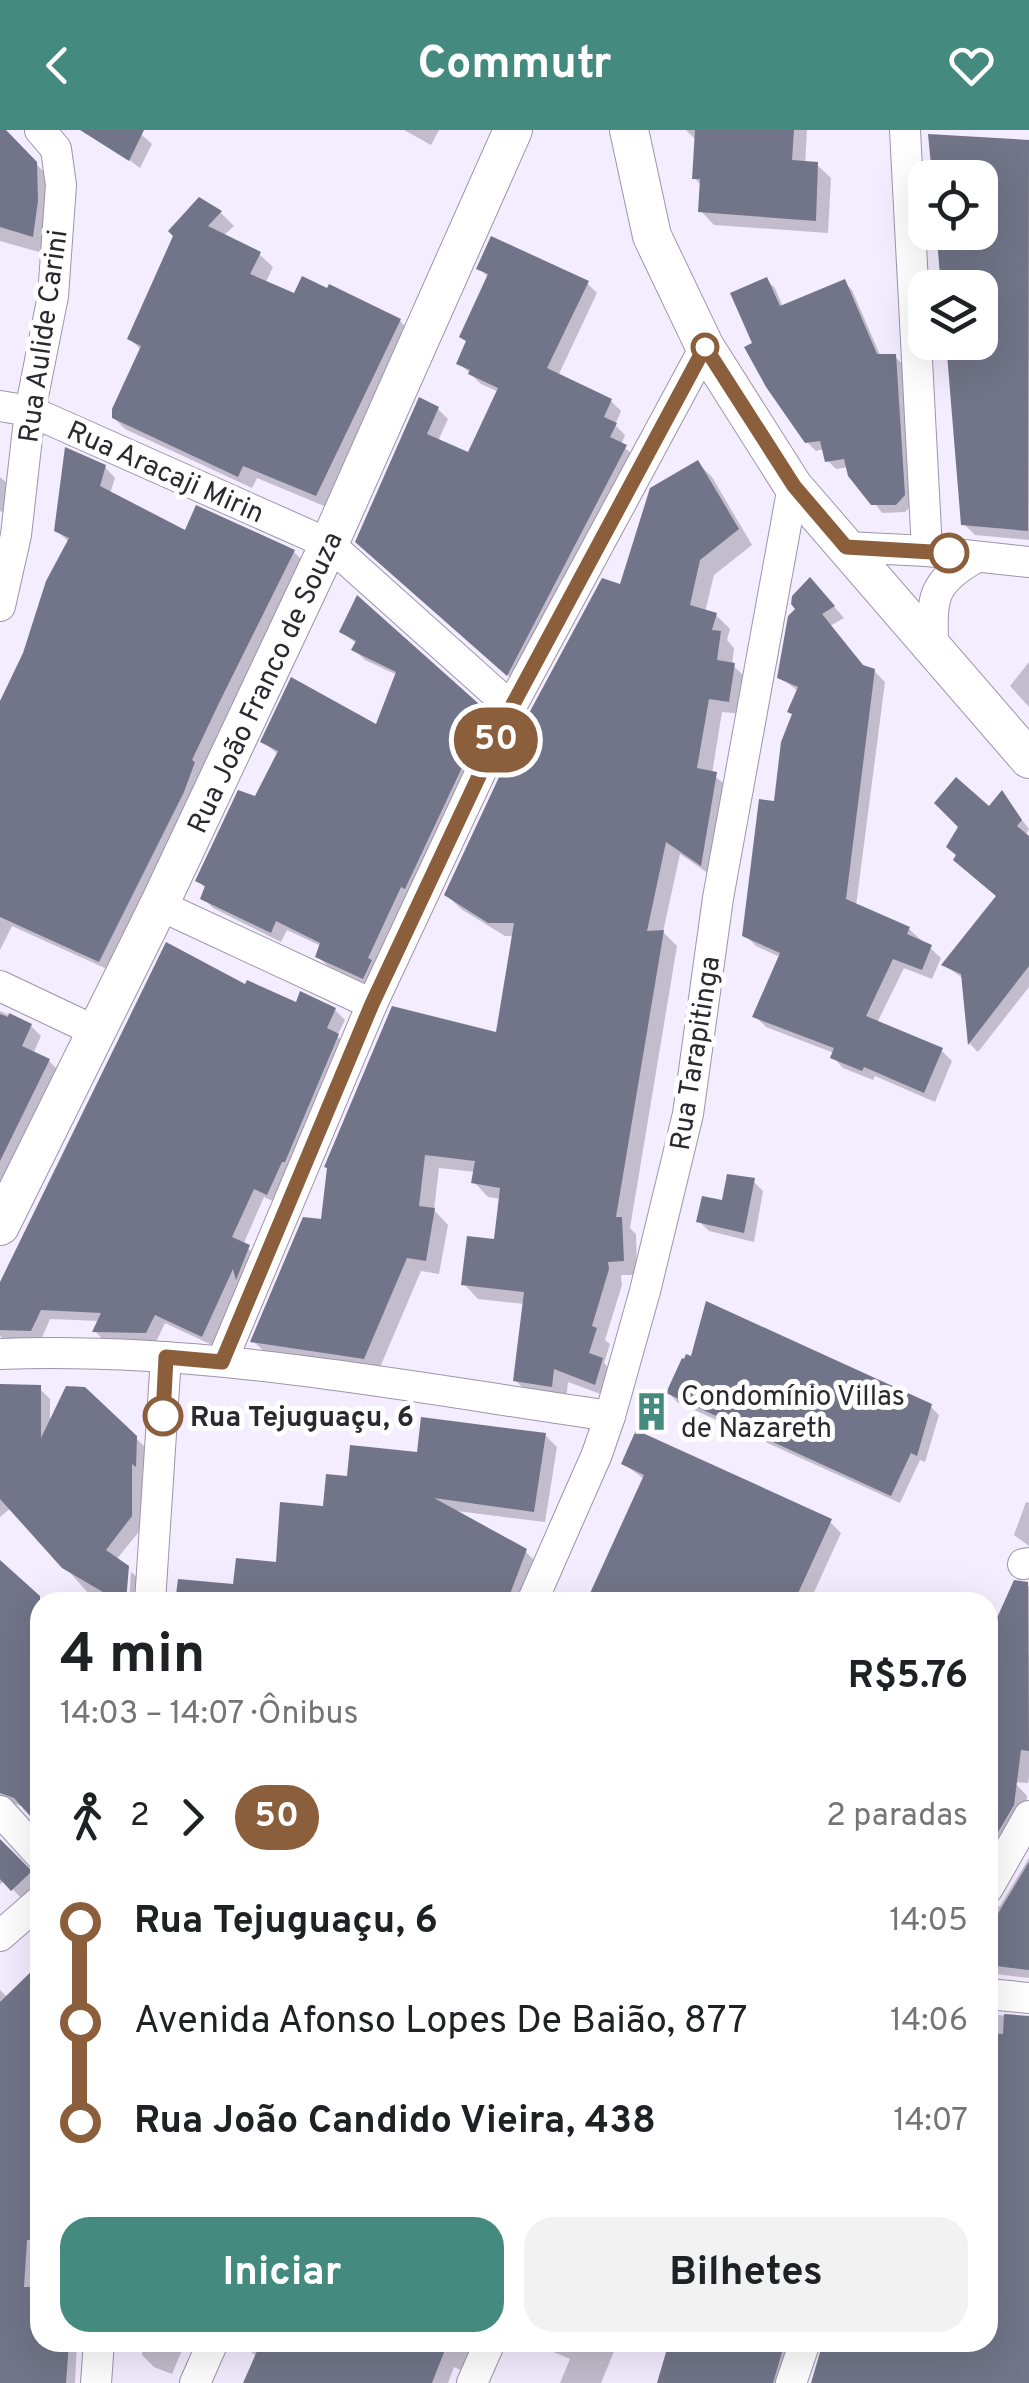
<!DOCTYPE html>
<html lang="pt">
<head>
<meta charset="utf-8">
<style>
	:root { --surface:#fff; --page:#f2f2f2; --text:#202124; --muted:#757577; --accent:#458a7f }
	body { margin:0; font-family:Overpass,sans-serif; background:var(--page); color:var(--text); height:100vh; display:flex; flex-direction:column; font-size:38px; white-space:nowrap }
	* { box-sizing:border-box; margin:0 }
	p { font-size:32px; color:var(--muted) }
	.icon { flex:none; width:55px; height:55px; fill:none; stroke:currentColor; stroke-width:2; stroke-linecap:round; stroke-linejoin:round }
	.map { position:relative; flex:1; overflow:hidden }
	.sheet { position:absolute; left:30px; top:1462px; width:968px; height:760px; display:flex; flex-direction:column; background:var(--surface); border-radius:30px; box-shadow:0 10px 40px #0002 }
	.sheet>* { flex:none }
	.badge { padding:0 20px; border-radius:32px; font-size:35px; line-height:65px }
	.controls { position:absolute; left:908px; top:30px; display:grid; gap:20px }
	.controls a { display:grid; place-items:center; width:90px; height:90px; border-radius:20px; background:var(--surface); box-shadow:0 10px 40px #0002; font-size:50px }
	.map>.badge { position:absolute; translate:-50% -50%; box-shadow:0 0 0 5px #fff }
	.legs { display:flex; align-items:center; gap:15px; height:110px; padding:0 30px; font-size:32px }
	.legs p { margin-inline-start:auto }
	.summary { display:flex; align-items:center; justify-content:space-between; height:170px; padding:0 30px }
	h1 { font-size:55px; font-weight:700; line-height:75px }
	.action { display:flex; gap:20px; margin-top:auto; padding:20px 30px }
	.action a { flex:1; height:115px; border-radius:30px; background:var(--accent); color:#fff; font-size:40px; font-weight:700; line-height:115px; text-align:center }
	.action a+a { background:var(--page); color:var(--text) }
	ul { padding:0 30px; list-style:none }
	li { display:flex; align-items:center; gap:35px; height:100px; font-size:38px }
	li i { display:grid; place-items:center; width:15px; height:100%; margin:0 12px; background:currentColor }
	li i::after { content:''; width:25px; height:25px; margin:-12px; border:8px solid; border-radius:50%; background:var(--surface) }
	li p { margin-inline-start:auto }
	li:first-child i { background:linear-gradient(#0000 50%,currentColor 0) }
	li:last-child i { background:linear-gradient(currentColor 50%,#0000 0) }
	header { display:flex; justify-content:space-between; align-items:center; height:130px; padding:0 30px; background:var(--accent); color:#fff; font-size:45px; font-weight:700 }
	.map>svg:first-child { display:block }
	.shadow { fill:#0003 }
	.building { fill:#727589 }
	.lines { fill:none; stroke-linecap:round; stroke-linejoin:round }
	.minor-casing { stroke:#9c94a9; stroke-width:32 }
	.tertiary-casing { stroke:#9c94a9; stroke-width:40 }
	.minor { stroke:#fff; stroke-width:30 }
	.tertiary { stroke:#fff; stroke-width:38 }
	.line-1-casing { stroke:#fff; stroke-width:22 }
	.line-1 { stroke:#8b5e3c; stroke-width:15 }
	.stop-1-dot { fill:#fff; stroke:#8b5e3c; stroke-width:5 }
	.labels { text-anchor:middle; stroke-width:10; stroke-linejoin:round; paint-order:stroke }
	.street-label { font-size:28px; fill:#2b2830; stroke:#fff }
	.poi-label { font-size:28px; fill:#2b2830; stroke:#fff; text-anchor:start }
	.stop-label { font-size:28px; font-weight:bold; fill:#2b2830; stroke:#fff; text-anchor:start }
</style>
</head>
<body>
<header><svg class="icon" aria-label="back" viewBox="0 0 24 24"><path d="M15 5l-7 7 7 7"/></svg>Commutr<svg class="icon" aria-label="heart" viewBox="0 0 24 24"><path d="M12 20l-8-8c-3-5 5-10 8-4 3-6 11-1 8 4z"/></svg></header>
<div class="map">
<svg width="1029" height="2253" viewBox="0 0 1029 2253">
	<rect width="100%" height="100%" fill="#f4ecff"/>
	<g class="shadow">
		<polygon points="89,0 136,0 152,14 140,38"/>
		<polygon points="404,0 439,0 431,15"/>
		<polygon points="686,0 807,0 805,34 817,35 831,48 828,103 714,95 701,81 702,56 694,48 697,11"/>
		<polygon points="0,5 16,14 57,55 53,126 0,111"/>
		<polygon points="931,7 1029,13 1029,410 975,405 964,394 980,212 980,158 944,158 940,113 972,116 973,102 980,102 980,48 937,48 934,44"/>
		<polygon points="199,70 221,83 234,96 223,106 259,124 273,137 265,154 295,167 400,191 413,205 329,378 257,348 252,358 125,299 112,286 142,221 130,209"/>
		<polygon points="479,138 587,153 597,163 558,246 611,271 621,281 615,295 625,305 621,315 636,327 518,554 368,422 438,279 448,289 438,311 469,325 499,262 481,254 459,233 468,213 462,207 489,148"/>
		<polygon points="766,150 775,158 783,177 844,152 852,160 881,227 895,227 904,235 912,375 905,382 882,383 849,337 836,339 827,330 824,319 816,321 807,312 756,214"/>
		<polygon points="698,333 712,347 752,415 714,445 705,482 716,485 730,499 727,510 734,518 732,535 748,549 743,584 722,582 712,644 731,659 715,748 680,724 663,802 677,816 630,1098 636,1104 637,1145 621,1145 622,1155 605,1210 610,1214 604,1233 616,1245 609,1267 568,1252 566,1270 530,1265 516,1251 525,1174 478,1169 464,1154 497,1112 501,1069 488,1067 474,1052 475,1042 439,1038 434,1080 448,1095 439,1144 421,1141 378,1242 268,1225 253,1211 323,1092 498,905 514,806 505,806 461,779 447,765 622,457"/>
		<polygon points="105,337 115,348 110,364 186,404 294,422 304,432 228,583 201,642 204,645 109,840 12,796 0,820 0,577 26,524 69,412 56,400"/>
		<polygon points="0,347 6,352 5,383 0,381"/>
		<polygon points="821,461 844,488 830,496 864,538 874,541 885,552 856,776 909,799 941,828 932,849 904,838 877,893 942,921 952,931 935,972 875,946 873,950 843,938 833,927 834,923 766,897 755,886 780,827 756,816 745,805 777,673 799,562 780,547"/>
		<polygon points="342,502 486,584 497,594 373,857 328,836 317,826 321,816 287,800 281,812 213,778 203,768 206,759 198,750 257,669 279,625 263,612 377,597 397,545 365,530 354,520 357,514"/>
		<polygon points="1029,532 1029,577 1010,556"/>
		<polygon points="1002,664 1029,699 1025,706 1029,709 1029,857 978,922 970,914 964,849 944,835 998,767 989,680"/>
		<polygon points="246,857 297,876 335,880 345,890 337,906 348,916 277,1073 264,1067 243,1115 259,1127 241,1152 212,1215 165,1193 156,1212 104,1211 95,1201 100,1191 50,1189 41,1210 4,1209 0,1206 0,1159"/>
		<polygon points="0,881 31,896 41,906 33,924 49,931 59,941 0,1069"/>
		<polygon points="753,1051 763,1061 754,1112 709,1101 699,1091"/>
		<polygon points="0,1256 39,1258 50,1269 50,1293 136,1308 147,1319 146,1344 142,1341 142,1398 116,1430 126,1437 123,1472 96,1472 12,1377 0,1387"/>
		<polygon points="669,1263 930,1276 939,1285 925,1332 920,1330 900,1373 677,1272"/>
		<polygon points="545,1305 557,1317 545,1392 449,1380 525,1421 537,1433 522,1472 179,1472 180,1452 236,1457 278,1435 350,1348 419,1324"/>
		<polygon points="624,1334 830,1392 841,1403 810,1471 813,1472 588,1472 644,1349"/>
		<polygon points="1026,1372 1029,1373 1029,1416 1014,1405"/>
		<polygon points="0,1434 43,1472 40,1472 40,1695 25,1677 9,1672 0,1677"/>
		<polygon points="131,1442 139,1449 137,1472 129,1472"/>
		<polygon points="1029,1456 1029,1648 1028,1653 1014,1652 1027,1666 1024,1687 988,1750 988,1514 1013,1457"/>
		<polygon points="0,1711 40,1753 22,1769 5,1751 0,1754"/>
		<polygon points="1029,1728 1029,1848 988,1843 988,1779 1000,1776"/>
		<polygon points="40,1849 40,2120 35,2160 40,2160 40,2212 77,2212 75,2253 0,2253 0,1860 8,1868"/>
		<polygon points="988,1884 1029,1888 1029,2253 813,2253 988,2212"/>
		<polygon points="142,2212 200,2212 195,2223 183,2218 172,2244 154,2237 142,2225"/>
		<polygon points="486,2212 471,2245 454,2237 448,2253 246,2253 257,2227 242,2214"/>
		<polygon points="530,2212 618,2212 601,2253 560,2253 570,2229"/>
		<polygon points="677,2212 800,2212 785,2253 660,2253"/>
	</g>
	<g class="building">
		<polygon points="0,0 6,0 37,32 38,71 33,107 0,97"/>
		<polygon points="80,0 144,0 129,31"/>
		<polygon points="695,0 794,0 792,30 818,32 816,91 698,82 700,49 692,49"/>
		<polygon points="928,4 1029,10 1028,401 961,395 946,212 980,212 980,148 940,145 937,110 974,113 975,102 980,102 980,48 932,46"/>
		<polygon points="199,67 222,81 208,96 261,122 250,144 294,163 302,146 327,158 329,154 401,189 316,366 243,336 238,347 112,288 112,279 141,216 127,209 173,106 168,101"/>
		<polygon points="491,106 589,151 547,238 612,269 604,287 617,293 610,307 627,315 507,546 355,412 419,267 439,277 427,304 468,322 498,258 468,244 470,240 456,234 466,211 459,207 488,144 476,139"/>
		<polygon points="767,147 780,176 845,149 877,224 896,224 905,365 896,375 871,375 848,346 844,329 825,332 820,311 805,313 766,257 744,217 752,213 730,163"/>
		<polygon points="65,317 106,335 100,356 185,400 196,375 295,420 219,573 192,630 195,632 184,662 99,832 0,787 0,571 23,523 46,451 69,408 54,401"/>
		<polygon points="698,330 739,399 700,430 690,475 717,483 712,500 721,501 717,530 735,533 729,572 709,569 697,638 717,642 701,736 666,712 647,801 664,800 616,1087 622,1087 624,1131 608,1132 609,1139 592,1196 597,1198 589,1223 603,1228 595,1255 554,1239 552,1257 513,1251 524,1162 461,1155 467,1106 494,1109 500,1058 471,1053 475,1031 425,1025 419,1076 435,1078 426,1131 407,1128 364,1229 250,1212 303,1087 321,1089 327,1038 324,1037 392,876 496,902 514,793 488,793 444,765 528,585 602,448 620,454 650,358"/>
		<polygon points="810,447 835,476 822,484 863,535 875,539 846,769 910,797 907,804 932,815 922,840 893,829 866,886 943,918 924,963 864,937 862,941 830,928 834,918 752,887 780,823 742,806 759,669 774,671 781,612 792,584 787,582 798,557 777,548 788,486 795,479 791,474 792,466"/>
		<polygon points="357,465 488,582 405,759 401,757 368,828 372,830 363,849 315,827 320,813 276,791 271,803 200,769 205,756 195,751 238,660 255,666 278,621 260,612 291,547 376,594 396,542 351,520 356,511 339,502"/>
		<polygon points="956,647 989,676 1002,660 1022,690 1017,696 1029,706 1029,836 968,915 961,844 941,835 996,766 953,730 956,725 946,717 958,697 934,673"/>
		<polygon points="166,812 245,854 247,850 296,872 300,861 336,878 327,898 339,904 285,1032 282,1032 267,1065 254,1059 232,1107 250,1115 236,1150 233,1139 202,1207 155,1185 146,1203 92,1202 101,1183 41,1180 31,1201 0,1200 0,1152"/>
		<polygon points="9,883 32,894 22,916 50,929 0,1031 0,884 8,887"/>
		<polygon points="727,1044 755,1048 744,1103 696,1092 702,1066 722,1070"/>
		<polygon points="706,1171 932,1274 917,1326 911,1323 891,1366 666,1263 682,1228 684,1229 686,1224 691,1226"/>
		<polygon points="0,1254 41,1255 41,1308 66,1256 85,1257 137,1306 136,1337 132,1334 132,1386 106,1420 129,1436 126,1472 120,1472 62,1438 0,1369"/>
		<polygon points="421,1287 546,1303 534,1382 434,1368 527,1419 507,1472 175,1472 178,1449 233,1454 236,1428 276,1432 280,1372 323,1376 326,1344 347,1346 350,1315 417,1322"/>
		<polygon points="636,1300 832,1389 794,1472 586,1472 644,1345 621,1334"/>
		<polygon points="0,1430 40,1466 40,1697 14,1668 0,1663"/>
		<polygon points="1014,1450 1028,1452 1029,1621 1021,1620 1014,1675 994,1709 988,1706 988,1508"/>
		<polygon points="0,1709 32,1741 11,1761 0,1749"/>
		<polygon points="1029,1732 1029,1840 988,1835 988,1800"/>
		<polygon points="40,1833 40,2110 27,2110 24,2157 40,2157 40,2212 69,2212 66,2253 0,2253 0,1872"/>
		<polygon points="1004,1884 1029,1886 1029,2253 811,2253 823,2212 988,2212 988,1903 1003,1904"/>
		<polygon points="261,2212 448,2212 432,2253 243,2253"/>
		<polygon points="669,2212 785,2212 773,2253 657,2253"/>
	</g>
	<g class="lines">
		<defs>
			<g id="minor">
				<polyline points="905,0 927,421"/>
				<polyline points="0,276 30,281 329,414 511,577"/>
				<polyline points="846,417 927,421 1029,432"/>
				<polyline points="0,476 16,405 30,281 53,166 61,55 56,19 40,0"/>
				<path d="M933 519C932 468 930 453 977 427"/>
				<polyline points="159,775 372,874"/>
				<polyline points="0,856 95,901"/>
				<path d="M0 1224C204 1216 408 1257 610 1286"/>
				<polyline points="222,1231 372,874 511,577 705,217"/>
				<polyline points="1023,1434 1029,1433"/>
				<polyline points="150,1472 166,1227"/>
				<polyline points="532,1472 597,1324 610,1286 645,1161 688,984 718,768 793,356"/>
				<polyline points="0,1681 40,1725"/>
				<polyline points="988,1758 1029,1686"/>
				<polyline points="0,1806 40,1771"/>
				<polyline points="988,1864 1029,1868"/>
				<polyline points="96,2253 99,2212"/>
				<polyline points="195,2253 213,2212"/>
				<polyline points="472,2253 490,2212"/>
				<polyline points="791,2253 805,2212"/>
			</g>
			<g id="tertiary">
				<polyline points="629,0 652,106 705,217 793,356 1029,629"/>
				<polyline points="0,1096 159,775 329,414 513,0"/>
			</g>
		</defs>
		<use href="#minor" class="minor-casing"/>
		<use href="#tertiary" class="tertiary-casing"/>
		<use href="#minor" class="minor"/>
		<use href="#tertiary" class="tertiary"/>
	</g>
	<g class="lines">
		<defs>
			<polyline id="line-1" points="163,1286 166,1227 222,1232 372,874 511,578 705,217 794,356 846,417 949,423"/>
		</defs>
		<use href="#line-1" class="line-1-casing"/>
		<use href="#line-1" class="line-1"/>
	</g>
	<defs>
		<symbol id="building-bare" viewBox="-9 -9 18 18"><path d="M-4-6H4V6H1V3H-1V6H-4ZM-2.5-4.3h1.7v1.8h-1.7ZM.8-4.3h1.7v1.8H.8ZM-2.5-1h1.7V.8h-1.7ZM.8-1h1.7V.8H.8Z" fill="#458a7f" stroke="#fff" stroke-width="2.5" paint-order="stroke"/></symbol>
	</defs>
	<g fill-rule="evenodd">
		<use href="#building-bare" x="624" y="1254" width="55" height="55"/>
	</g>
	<g class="stop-1-dot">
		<circle cx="705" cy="217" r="12"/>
		<circle cx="949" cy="423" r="18"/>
		<circle cx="163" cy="1286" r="18"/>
	</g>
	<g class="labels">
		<g class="street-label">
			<text transform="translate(42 206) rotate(-82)" y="10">Rua Aulide Carini</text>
			<text transform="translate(166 341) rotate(24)" y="10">Rua Aracaji Mirin</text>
			<text transform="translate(264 552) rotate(-65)" y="10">Rua João Franco de Souza</text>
			<text transform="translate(694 923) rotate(-81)" y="10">Rua Tarapitinga</text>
		</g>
		<g class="poi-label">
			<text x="681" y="1275">Condomínio Villas<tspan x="681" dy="32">de Nazareth</tspan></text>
		</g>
		<g class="stop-label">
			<text x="190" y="1296">Rua Tejuguaçu, 6</text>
		</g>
	</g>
</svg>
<div class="controls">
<a><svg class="icon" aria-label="locate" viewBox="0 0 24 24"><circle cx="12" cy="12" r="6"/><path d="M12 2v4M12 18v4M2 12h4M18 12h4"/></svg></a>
<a><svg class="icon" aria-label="layers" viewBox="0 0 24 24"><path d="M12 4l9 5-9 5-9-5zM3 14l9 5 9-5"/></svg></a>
</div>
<b class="badge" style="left:496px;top:610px;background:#8b5e3c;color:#fff">50</b>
<section class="sheet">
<div class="summary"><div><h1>4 min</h1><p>14:03 – 14:07 · Ônibus</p></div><b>R$5.76</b></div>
<div class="legs"><svg class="icon" aria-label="walk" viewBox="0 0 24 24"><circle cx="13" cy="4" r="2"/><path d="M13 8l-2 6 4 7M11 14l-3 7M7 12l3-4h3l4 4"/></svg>2<svg class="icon" aria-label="forward" viewBox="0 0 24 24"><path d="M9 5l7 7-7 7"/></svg><b class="badge" style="background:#8b5e3c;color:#fff">50</b><p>2 paradas</p></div>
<ul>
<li><i style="color:#8b5e3c"></i><b>Rua Tejuguaçu, 6</b><p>14:05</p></li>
<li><i style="color:#8b5e3c"></i><span>Avenida Afonso Lopes De Baião, 877</span><p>14:06</p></li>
<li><i style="color:#8b5e3c"></i><b>Rua João Candido Vieira, 438</b><p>14:07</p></li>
</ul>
<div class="action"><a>Iniciar</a><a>Bilhetes</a></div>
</section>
</div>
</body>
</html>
